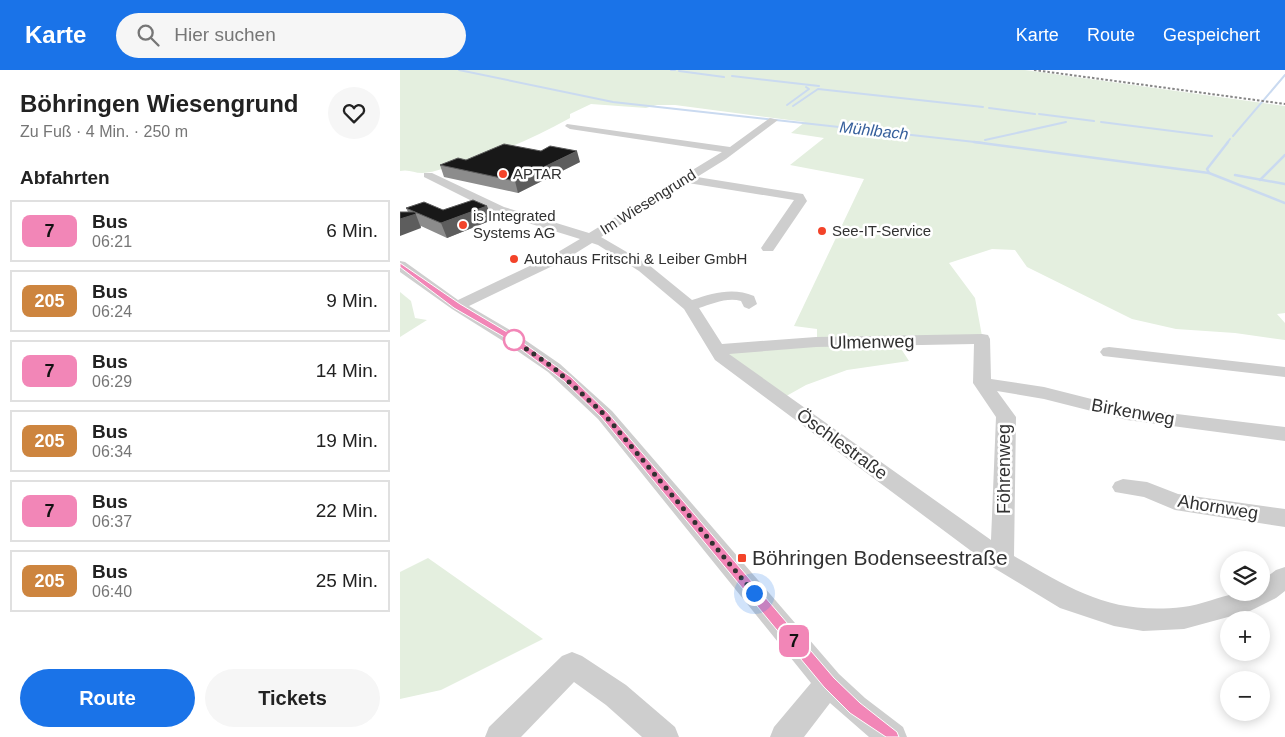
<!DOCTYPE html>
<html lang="de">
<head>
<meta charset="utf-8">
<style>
	:root { --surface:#fff; --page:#f6f6f6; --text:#222; --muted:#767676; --line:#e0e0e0; --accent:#1a73e8 }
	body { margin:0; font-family:Arial,sans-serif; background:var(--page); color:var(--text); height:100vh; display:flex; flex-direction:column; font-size:19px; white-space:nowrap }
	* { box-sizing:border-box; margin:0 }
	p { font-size:16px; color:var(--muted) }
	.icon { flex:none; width:28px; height:28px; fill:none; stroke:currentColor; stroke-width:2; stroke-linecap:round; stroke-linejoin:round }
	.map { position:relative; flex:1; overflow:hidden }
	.side { display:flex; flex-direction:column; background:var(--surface); width:400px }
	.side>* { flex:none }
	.badge { padding:0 10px; border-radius:8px; font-size:18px; line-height:32px }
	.fabs { position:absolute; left:820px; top:481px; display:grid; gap:10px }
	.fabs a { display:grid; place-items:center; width:50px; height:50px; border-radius:50%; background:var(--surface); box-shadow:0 2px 12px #0003; font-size:25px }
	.you { position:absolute; width:25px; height:25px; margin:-12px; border:4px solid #fff; border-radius:50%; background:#1a73e8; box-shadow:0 0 0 8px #1a73e833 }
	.map>.badge { position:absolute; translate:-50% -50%; box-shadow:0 0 0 2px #fff }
	h2 { padding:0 20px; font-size:19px; line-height:45px }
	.round { display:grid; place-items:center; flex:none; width:52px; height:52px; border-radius:26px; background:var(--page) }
	.overview { display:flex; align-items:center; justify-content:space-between; height:85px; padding:0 20px }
	h1 { font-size:24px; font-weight:700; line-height:38px }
	.action { display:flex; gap:10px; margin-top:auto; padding:10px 20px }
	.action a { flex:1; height:58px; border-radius:30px; background:var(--accent); color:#fff; font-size:20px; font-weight:700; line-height:58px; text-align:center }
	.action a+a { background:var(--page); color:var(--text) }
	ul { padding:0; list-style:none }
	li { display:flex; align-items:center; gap:15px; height:62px; margin:0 10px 8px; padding:0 10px; border:2px solid var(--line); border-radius:0px }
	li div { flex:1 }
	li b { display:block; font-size:19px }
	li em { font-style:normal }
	li .badge { min-width:55px; font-weight:700; text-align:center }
	header { display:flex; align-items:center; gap:30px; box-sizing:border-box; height:70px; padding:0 25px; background:var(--accent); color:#fff }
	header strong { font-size:24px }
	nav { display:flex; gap:28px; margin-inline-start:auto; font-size:18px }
	.search { width:350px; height:45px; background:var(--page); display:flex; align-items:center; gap:12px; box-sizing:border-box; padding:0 18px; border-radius:28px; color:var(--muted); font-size:19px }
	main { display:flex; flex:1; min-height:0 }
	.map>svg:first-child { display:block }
	.green { fill:#e4efdf }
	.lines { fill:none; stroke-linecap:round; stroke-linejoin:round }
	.stream-far1 { stroke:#cadaf0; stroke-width:2 }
	.stream { stroke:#cadaf0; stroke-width:2.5 }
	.minor { fill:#cecece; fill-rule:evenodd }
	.rail { stroke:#868686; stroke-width:2; stroke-dasharray:2.5 2; stroke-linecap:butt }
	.wall { fill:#8c8c8c }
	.shaded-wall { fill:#5d5d5d }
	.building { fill:#181818; stroke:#5d5d5d }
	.line { fill:#f286b7; stroke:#fff }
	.walk { stroke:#313131; stroke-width:5; stroke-dasharray:0 9 }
	.poi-dot { fill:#f34329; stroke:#fff; stroke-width:2 }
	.stop-dot { fill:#fff; stroke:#f286b7; stroke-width:2.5 }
	.labels { text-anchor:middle; stroke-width:5; stroke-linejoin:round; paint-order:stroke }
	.far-poi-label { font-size:15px; fill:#313131; stroke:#fff; text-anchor:start }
	.far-street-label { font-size:15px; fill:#313131; stroke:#fff }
	.far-water-label { font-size:16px; font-style:italic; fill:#37609c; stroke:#fff }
	.street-label { font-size:18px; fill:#313131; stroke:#fff }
	.near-poi-label { font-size:21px; fill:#313131; stroke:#fff; text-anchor:start }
</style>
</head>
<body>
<header>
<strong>Karte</strong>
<div class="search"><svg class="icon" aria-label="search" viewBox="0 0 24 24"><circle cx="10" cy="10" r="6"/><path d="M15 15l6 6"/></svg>Hier suchen</div>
<nav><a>Karte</a><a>Route</a><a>Gespeichert</a></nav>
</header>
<main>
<section class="side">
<div class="overview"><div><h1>Böhringen Wiesengrund</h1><p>Zu Fuß · 4 Min. · 250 m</p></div><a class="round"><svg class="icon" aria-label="heart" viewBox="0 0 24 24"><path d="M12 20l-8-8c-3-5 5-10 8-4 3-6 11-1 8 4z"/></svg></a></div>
<h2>Abfahrten</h2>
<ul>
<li><span class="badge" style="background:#f286b7;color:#111">7</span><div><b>Bus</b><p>06:21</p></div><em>6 Min.</em></li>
<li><span class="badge" style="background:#cd853f;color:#fff">205</span><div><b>Bus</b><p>06:24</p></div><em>9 Min.</em></li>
<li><span class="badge" style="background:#f286b7;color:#111">7</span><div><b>Bus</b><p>06:29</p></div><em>14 Min.</em></li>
<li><span class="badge" style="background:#cd853f;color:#fff">205</span><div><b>Bus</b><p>06:34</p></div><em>19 Min.</em></li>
<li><span class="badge" style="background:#f286b7;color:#111">7</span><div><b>Bus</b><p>06:37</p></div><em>22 Min.</em></li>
<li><span class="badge" style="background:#cd853f;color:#fff">205</span><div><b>Bus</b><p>06:40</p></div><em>25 Min.</em></li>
</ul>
<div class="action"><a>Route</a><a>Tickets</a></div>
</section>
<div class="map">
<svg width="885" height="667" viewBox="0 0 885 667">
	<rect width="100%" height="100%" fill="#fff"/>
	<g class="green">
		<path d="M0 0H625L885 36V243L877 244 885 253V270L835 263 776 259 732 249 627 197 615 180 592 179 549 193 575 228 582 266 417 271V259L394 256 464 109 390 95 424 68 391 63 405 52 275 35H257L246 38 191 34 170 44V48C131 70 92 86 49 97 41 99 31 103 22 103 14 103 9 99 0 101Z"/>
		<polygon points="0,222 11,231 15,248 27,250 0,267"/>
		<polygon points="409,273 442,277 498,274 509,291 447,300 406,315 381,329 321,286 344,276"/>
		<polygon points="28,488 143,569 41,620 0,629 0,502"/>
	</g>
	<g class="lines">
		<g class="stream-far1">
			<polyline points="59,0 213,32 584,73"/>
			<polyline points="271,0 275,0"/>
			<polyline points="279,1 324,7"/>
			<polyline points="332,6 419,16"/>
			<polyline points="387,35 409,19 406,17"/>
			<polyline points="393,36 418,19 583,37"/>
			<polyline points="589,38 635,44"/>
			<polyline points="639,44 694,51"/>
			<polyline points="701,52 812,66"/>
			<polyline points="833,66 885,5"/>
			<polyline points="585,70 666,52"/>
			<polyline points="827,73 830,69"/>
		</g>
		<g class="stream">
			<polyline points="574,72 809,103 885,133"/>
			<polyline points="809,103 807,99 828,72"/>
			<polyline points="835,105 885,114"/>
			<polyline points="860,110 885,85"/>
		</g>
		<g class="minor">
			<path d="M370 48 378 50 326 89 297 107 403 124 407 131 373 181H363L361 178 394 130 288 113 201 167 249 195 292 230C313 223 333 217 354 226L357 234 349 239 344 237 341 231C327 227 312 234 299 238L322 274 416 267 582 264 588 265 590 269 591 309 644 317 727 338 885 357V371L727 350 644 329 597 321 616 347 614 486C673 520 711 545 783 537 801 535 820 526 838 523 845 521 854 522 861 522V511L876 500 885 497V521L876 528 850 541 784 559 743 561 714 556 660 538 594 498 315 290 284 239 239 201 198 175 192 173 163 191 69 236 115 263 160 294 212 341 439 604 465 628 503 657 507 667H469L430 633 404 667H370L374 657 411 613 198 349 148 302 103 271 52 239 0 202V191L5 192 58 230 153 185 180 169 96 143 24 107V103H32L104 137 189 163 322 82 170 59 165 56 167 54 330 77ZM574 274 573 313 596 347 591 470 329 284 416 277Z"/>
			<polygon points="709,277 885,297 885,307 703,286 700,282 703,278"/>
			<polygon points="723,409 747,412 778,424 885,439 885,457 775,440 744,427 715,422 712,417 715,412"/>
			<polygon points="172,582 182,586 226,615 275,657 279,667 242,667 206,635 174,612 121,667 85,667 89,657 162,586"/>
		</g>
		<polyline class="rail" points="634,0 885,34"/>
	</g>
	<g class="wall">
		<polygon points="66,90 180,92 118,123 44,107 40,95"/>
		<polygon points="87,136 92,150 47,168 21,156 21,158 8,142 6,138 43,140"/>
	</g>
	<g class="shaded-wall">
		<polygon points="177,81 180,92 118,123 115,111"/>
		<polygon points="87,136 92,150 47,168 41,153"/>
		<polygon points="15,142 21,158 0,166 0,149"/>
	</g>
	<g class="building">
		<polygon points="104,74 141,81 150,76 177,81 115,111 40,95 58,88 66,90"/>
		<polygon points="73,130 87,136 41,153 15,142 16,144 0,149 0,142 15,142 6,138 24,132 43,140"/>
	</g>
	<polygon class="line" points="0,193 60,234 112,265 171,307 208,343 434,608 460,633 497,662 499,667 486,667 450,643 424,617 201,347 164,311 106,268 54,238 0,197"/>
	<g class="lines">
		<polyline class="walk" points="114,270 109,267 154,298 205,345 354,523"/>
	</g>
	<g class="poi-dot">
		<circle cx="103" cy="104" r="5"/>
		<circle cx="63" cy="155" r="5"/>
		<circle cx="422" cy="161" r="5"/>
		<circle cx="114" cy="189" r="5"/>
		<rect x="337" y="483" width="10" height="10" rx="2.5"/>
	</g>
	<circle class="stop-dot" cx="114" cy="270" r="10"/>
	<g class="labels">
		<g class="far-poi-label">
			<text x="113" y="109">APTAR</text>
			<text x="73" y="151">is Integrated<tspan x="73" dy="17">Systems AG</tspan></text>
			<text x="432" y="166">See-IT-Service</text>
			<text x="124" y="194">Autohaus Fritschi &amp; Leiber GmbH</text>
		</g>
		<g class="far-street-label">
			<text transform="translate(248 132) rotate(-32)" y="5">Im Wiesengrund</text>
		</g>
		<g class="far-water-label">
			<text transform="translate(474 60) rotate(6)" y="6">Mühlbach</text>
		</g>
		<g class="street-label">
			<text transform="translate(472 272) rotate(-1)" y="6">Ulmenweg</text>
			<text transform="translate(733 342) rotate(10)" y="6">Birkenweg</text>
			<text transform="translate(442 374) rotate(36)" y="6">Öschlestraße</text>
			<text transform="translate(604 399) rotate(-90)" y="6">Föhrenweg</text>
			<text transform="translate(818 437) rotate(9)" y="6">Ahornweg</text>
		</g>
		<g class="near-poi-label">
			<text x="352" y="495">Böhringen Bodenseestraße</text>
		</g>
	</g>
</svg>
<div class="fabs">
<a><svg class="icon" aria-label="layers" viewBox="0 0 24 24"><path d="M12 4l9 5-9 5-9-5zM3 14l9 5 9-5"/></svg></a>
<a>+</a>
<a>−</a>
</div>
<div class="you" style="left:354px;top:523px"></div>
<b class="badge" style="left:394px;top:571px;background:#f286b7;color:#111">7</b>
</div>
</main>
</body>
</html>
